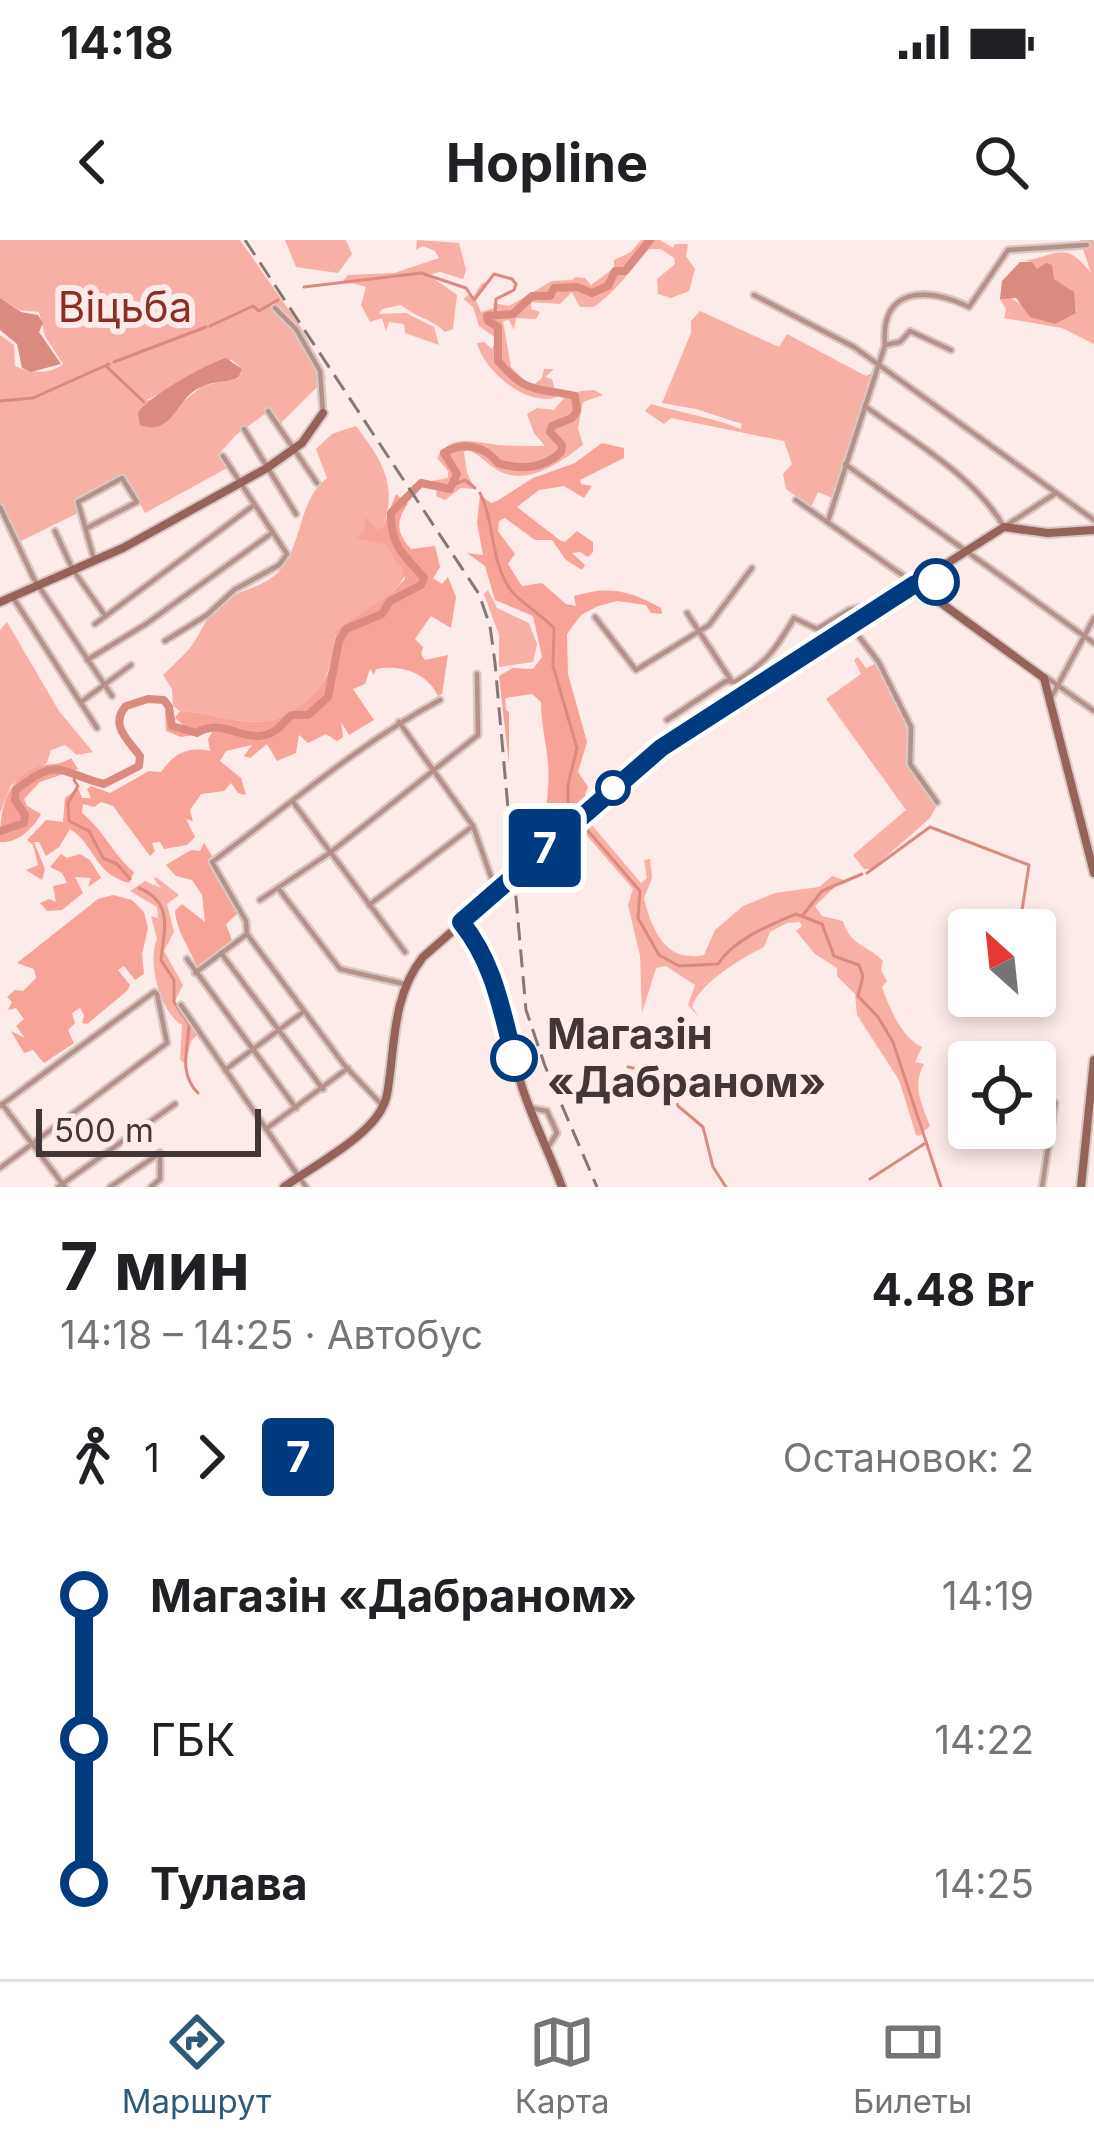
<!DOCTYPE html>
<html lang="ru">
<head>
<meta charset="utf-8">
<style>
	:root { --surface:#fff; --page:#f2f2f2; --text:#202124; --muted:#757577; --line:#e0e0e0; --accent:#2c5b7a }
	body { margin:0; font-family:Inter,sans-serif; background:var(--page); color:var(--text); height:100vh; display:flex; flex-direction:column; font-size:45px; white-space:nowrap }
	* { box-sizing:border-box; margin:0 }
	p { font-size:39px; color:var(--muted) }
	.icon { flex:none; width:66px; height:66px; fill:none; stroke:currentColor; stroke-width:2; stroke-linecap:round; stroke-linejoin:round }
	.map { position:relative; height:947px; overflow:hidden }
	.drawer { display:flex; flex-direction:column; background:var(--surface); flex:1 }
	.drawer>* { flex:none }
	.badge { padding:0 24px; border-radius:9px; font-size:42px; line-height:78px }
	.needle { width:78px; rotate:333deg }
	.buttons { position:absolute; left:948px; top:669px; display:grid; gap:24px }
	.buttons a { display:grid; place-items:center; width:108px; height:108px; border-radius:12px; background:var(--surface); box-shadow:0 6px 18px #0003; font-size:60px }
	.scale { position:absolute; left:36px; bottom:30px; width:225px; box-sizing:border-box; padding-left:12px; border:6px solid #423736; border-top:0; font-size:33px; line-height:42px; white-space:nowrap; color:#423736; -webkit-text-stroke:9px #fcebe9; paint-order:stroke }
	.map>.badge { position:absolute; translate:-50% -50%; box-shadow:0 0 0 6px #fff }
	.legs { display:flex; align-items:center; gap:18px; height:132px; padding:0 60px; font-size:39px }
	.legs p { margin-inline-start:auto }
	.overview { display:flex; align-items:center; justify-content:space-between; height:204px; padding:0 60px }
	h1 { font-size:66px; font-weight:700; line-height:90px }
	ul { padding:0 60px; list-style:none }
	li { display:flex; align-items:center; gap:42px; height:144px; font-size:45px }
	li i { display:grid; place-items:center; width:18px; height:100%; margin:0 15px; background:currentColor }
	li i::after { content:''; width:30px; height:30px; margin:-15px; border:9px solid; border-radius:50%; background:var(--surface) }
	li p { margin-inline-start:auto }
	li:first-child i { background:linear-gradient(#0000 50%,currentColor 0) }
	li:last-child i { background:linear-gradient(currentColor 50%,#0000 0) }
	.status { display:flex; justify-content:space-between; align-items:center; height:84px; padding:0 60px; background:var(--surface); direction:ltr }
	.status svg { height:33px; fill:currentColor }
	header { display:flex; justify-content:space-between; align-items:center; height:156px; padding:0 60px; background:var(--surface); font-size:54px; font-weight:700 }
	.dock { display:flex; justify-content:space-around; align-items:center; height:168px; border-top:3px solid var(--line); background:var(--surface); font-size:33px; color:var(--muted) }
	.dock a { display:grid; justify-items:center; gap:6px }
	.dock .on { color:var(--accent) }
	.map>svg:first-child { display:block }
	.green { fill:#f8b0a4; fill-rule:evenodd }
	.forest { fill:#f7a496 }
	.water { fill:#db8a7e }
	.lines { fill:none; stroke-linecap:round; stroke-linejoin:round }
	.stream { stroke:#db8a7e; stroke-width:3 }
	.river { stroke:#db8a7e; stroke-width:8 }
	.street-casing { stroke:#d7c7c5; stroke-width:9 }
	.secondary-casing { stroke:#d7c7c5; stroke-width:12 }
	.street { stroke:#b5918a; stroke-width:4.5 }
	.secondary { stroke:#96635a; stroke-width:8 }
	.rail { stroke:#847776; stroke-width:3; stroke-dasharray:18 9; stroke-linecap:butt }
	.line-1-casing { stroke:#fff; stroke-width:27 }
	.line-1 { stroke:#003b80; stroke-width:18 }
	.stop-1-dot { fill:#fff; stroke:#003b80; stroke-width:6 }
	.labels { text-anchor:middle; stroke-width:12; stroke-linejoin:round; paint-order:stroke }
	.park-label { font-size:42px; fill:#8d2e23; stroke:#fcebe9 }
	.stop-label { font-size:42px; font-weight:bold; fill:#423736; stroke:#fcebe9; text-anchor:start }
</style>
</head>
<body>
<div class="status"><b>14:18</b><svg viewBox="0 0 49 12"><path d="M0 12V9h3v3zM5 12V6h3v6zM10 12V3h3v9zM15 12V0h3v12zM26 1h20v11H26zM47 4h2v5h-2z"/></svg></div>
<header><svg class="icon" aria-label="back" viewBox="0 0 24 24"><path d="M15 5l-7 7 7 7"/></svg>Hopline<svg class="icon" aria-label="search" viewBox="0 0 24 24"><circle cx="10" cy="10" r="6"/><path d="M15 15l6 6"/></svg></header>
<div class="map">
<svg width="1094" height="947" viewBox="0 0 1094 947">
	<rect width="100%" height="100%" fill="#fcebe9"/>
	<g class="green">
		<path d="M0 0H240L302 89 326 138 279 185 269 171 236 195 218 215 229 227 145 273 125 238H120L76 263 78 273 19 302 0 265V95L14 105 15 126C30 133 50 135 63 124L45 96 39 72 19 70 0 58ZM232 120 242 129 239 138 202 146 183 162 146 160C178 148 198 126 232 120Z"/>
		<polygon points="285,0 346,0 352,14 338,33 296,27"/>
		<path d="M417 0 459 3 466 30 463 39 440 32 429 35 457 55 453 89 445 92C429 77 418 79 401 65L382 69 379 74 406 73 434 87 439 105 405 93 404 84 389 82 386 91 382 78 370 82 361 65 366 47 343 41 348 35 394 33 439 18 435 11 423 6 416 10Z"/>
		<path d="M641 0H660L673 8 675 4H688L686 16 695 29 689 51 671 58 658 54 657 39 675 24 674 18 661 9H649C632 29 616 51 594 67H580L572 52 560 64 531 62V69L540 72 536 79 516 78 514 90 509 80 503 81 511 127 531 147 542 138 544 129H554L545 137 552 139 557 157C527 168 484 131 477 103L484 102 492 109 496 98 479 86 473 67 463 59 468 55 473 57 482 43 489 42 476 60 481 72 494 68 493 63 509 66 552 41 572 40 575 37 585 38 591 45 614 28V20L631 12Z"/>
		<path d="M1080 0H1094V104L1062 88 1004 78 1006 69 1000 59 1007 56 1055 84 1077 71 1071 50 1034 28 1032 22 1024 21C1059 15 1065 0 1091 33Z"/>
		<path d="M700 71 779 107 787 94 866 136 872 133 832 258 818 252 811 267 786 249 783 234 792 224 784 201 671 178 664 184 645 171 651 164C683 173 710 177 741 189L742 184 696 169 662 163 691 93V81Z"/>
		<path d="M594 150 603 155 583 162 578 188 583 205C563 220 530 246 501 232 490 227 481 215 468 210L464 212 467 233 475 249 461 248 445 260 436 256 437 248 431 241 448 238V231L437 218C451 193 474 202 498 205 508 206 535 206 545 206L534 193 527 174 537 168 554 170C567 153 573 151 594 150Z"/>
		<path d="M356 186C382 220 398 245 383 287L406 333C394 359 359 375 335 391 336 433 312 474 266 481 238 485 208 472 180 471L173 466 172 449 163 435C172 426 182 417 190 408 202 392 206 375 223 362 241 348 265 348 280 330 303 304 298 260 327 238L316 209 332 194Z"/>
		<polygon points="488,350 497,368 529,383 537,404 533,422 499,427 499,395 484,354"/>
		<polygon points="7,382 59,471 93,512 77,515 65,505 51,510 47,523 11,545 0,573 0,390"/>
		<polygon points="858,417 866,428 875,424 909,489 906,524 936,567 930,578 872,629 864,629 853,615 906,570 826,459 861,434 854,420"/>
		<path d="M591 584 641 643 647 638 644 620 650 619 652 638 644 658C652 690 665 723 704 715L715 690 743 666 775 653 819 647 832 636 850 642 837 645 815 666 822 676 843 681C850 706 868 705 883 721L881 730 887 741 882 747C889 768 903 799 922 807L915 822 924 824C912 846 921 862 930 886L919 896 916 895 899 840 857 775 855 754 837 736V728L815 714 796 691 802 686 800 682 787 683 770 692 764 707C742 718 699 743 692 767L701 779 688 765 695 745 666 726 656 728 642 773 640 716 628 665 633 649 581 589Z"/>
		<path d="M156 637 179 655 167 664 174 692 164 711 183 745 175 761 197 795 191 801 186 824 180 820 182 785C160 772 147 722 157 699L151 676 158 678 157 667 130 651 145 641 161 648 154 639Z"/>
	</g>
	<g class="forest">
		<path d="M602 203 624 208V218L580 240 581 244 592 246 584 258 564 246 539 250 517 267 561 301 565 302 577 291 593 302V312L588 317 580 312 572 313 585 325 582 330 566 320 552 300H535L505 278 499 281 498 291 515 314 508 324 522 346 542 343 566 364 576 366 574 356C606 346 628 349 661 368L662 374 651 373 646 365 617 361 598 366 581 375 567 394 568 434 587 502 578 532 588 547 585 555 591 562 564 586 567 574 549 587 545 585C546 565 550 542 548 522 546 503 541 483 541 462L532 454 505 458 506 470 509 472V524L499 436 513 428 533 429 542 417 533 376 495 360 485 326 467 313 483 315 477 283 480 255 491 263 497 261 533 238 575 223Z"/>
		<path d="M396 254 408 264C395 281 397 294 411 309L435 306 440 327 433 338 442 344 448 337 456 357 451 388 431 376 415 399 423 407 421 414 425 420 448 415 442 454 438 456C428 433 401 424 376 429L374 435 370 429 365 444 353 449 374 480 349 495 341 482 343 497 337 501 326 494 308 503 299 495 296 513 277 521 267 504 250 518 244 516 252 505 226 511 220 521 241 538 246 555 238 553 231 543 224 551 201 554 190 570 193 581 186 579 195 597 187 605 164 609 160 602 152 603 155 611 150 616 113 566 101 562 94 567 83 564 82 573C103 589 113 615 134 632L129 643C93 633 97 607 70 589L59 607 46 616 39 602H34L45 629 42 640 26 630 38 625 33 605 27 600 46 580 63 582 65 558 78 548 82 558H91L87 549 91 546 110 553 149 531 161 532C173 515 186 506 210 511L208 499 212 492 181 497 166 491 165 470 173 485 180 488 182 484 175 478 180 471C208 472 238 485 266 481 309 474 339 433 335 391L390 354 405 339 402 326 397 324 387 305 357 298 364 291 365 277 378 290 383 287Z"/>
		<path d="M71 518 78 529 40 542 24 559 27 566 41 574C33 588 18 604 0 602 0 572 4 542 35 528 48 522 58 527 71 518Z"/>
		<path d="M204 603 238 658 233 662 238 673 226 684 232 700 197 727C189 706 177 693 175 671L182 664 205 682 202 655 192 640 176 636 166 625 191 610 200 611Z"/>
		<polygon points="61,614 67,618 80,614 90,620 101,638 88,647 91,638 75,637 83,653 62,670 47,671 40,663 49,659 56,662 53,646 67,643 62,633 50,627"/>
		<polygon points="113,655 132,660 144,672 148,688 142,714 144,734 135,740 124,726 118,730 130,745 127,751 87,784 82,783 84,775 80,768 72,773 75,783 68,790 74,803 44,823 33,810 24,813 11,791 25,798 16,786 24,779 16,768 8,770 12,762 7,757 15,750 23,751 36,738 34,729 17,723 98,659"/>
	</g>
	<g class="water">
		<polygon points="1020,22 1032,22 1037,29 1046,23 1052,25 1054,39 1074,52 1076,73 1055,84 1030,77 1016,58 1000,59 1002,41"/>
		<polygon points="0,58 21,72 38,75 43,83 39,92 61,124 31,132 22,128 17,104 0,90"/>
		<path d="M226 118 242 129 239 137C227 143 213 141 201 147 175 158 174 197 140 185L138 173C146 158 207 123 226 118Z"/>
	</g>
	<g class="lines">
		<g class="stream">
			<polyline points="304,47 421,33 466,48 474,60 494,34 512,39 516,44 514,50 496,59 495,74"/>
			<polyline points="210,86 253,66 259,71 278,60"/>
			<polyline points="114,122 206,87"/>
			<polyline points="107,127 144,162"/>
			<polyline points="0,161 33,158 109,124"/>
			<polyline points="455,244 465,240 475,248"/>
			<path d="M480 253C495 283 490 320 510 349 518 361 542 375 554 388L553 426 577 508 568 545V564L574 575"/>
			<polyline points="77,533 74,540 78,546 68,563 69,581 89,591 103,618 117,624 130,639"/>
			<path d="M583 585 640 651 638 678 659 715 679 726 718 724C734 699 770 685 796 674L822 684 834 716 859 725 863 736 858 756 878 777 893 802 941 947"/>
			<polyline points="867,633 930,587 1029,625 1019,690"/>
			<path d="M139 648C174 663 164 689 161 720L174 740V762L189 784C188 809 178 833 198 853"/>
			<polyline points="803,675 822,651 862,634"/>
			<polyline points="1026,756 1028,763"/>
			<polyline points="628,827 647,831 670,844 678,866 703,887 713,927 726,947"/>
			<polyline points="870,939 924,904"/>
		</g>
		<path class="river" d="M0 591 24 583 25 575 15 560 16 550C59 515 60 533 104 544L139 526 140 516C128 500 109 485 126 466L148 459 164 460 169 467 172 486 197 493C223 475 249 509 276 490 282 486 286 479 292 475H308L328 457 339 401 346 389 382 374 390 361 421 345 424 338C405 316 390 306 391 273L421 243 450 249 457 234 444 213C463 201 485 206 498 223 520 230 543 229 561 212L562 205 550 192 552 186 572 178 577 171 575 156C536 147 527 155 498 121V87L488 81 487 76 513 74 532 56H550L554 48 577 47 592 53 608 46 615 31H625L650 0"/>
		<defs>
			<g id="street">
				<polyline points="754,55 854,107 1094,280"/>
				<polyline points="275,68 296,89 320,131 323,173"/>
				<polyline points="885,105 900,102 910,91 951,110"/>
				<path d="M865 166C912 201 975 236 1004 287L1056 253"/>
				<polyline points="268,171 317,243"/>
				<polyline points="244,189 296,274"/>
				<polyline points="845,224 1094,403"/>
				<polyline points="796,260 915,344"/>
				<polyline points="0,267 34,339 112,456"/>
				<path d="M828 281 885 105C880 46 928 47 969 67L1008 10 1087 5"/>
				<polyline points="87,288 137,262 122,238 78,262 94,319"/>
				<polyline points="55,291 73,330 104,374"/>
				<polyline points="12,356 97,488"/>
				<polyline points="687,373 731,440"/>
				<polyline points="595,377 636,430 709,385 752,328"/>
				<polyline points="95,384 254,265"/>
				<polyline points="850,385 878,421 911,487 910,524 937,562"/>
				<polyline points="165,401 207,375 234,350 279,325 287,314 223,216"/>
				<polyline points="87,420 146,384 272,293"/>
				<polyline points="1046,437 1094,471"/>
				<polyline points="1052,456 1094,378"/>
				<polyline points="81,462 131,425"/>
				<path d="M667 480 726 441 735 442C767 422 776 409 794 378L817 389 849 370 870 365 874 369"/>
				<polyline points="399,482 473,586 496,651"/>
				<polyline points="293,562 405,712"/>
				<polyline points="278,648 340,729 404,744"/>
				<polyline points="260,660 331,612 478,495 477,434"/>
				<polyline points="369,665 473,586"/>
				<polyline points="221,713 323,849"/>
				<polyline points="187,719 296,868"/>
				<polyline points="195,733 247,694"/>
				<polyline points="181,765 306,947"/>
				<polyline points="225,830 303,772"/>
				<polyline points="2,864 65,947"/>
				<polyline points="0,866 154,752 157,754 167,803 0,928"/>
				<path d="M383 866 345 826 247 694 246 681 212 622C287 567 358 504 440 460"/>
				<polyline points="531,868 547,871 557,893 546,910"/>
				<polyline points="266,889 348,828"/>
				<polyline points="58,947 175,864"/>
				<polyline points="110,947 160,913"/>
				<polyline points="151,947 160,939 160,913"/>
				<polyline points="1042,947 1055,863"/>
			</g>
			<g id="secondary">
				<polyline points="915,344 1044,438 1094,633"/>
				<polyline points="0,362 123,308 267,228 302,203 323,173"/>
				<path d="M461 682C502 731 504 792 523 850 534 883 550 914 562 947"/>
				<path d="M284 947C312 927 365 899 381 870 388 859 388 847 390 834 395 791 396 751 423 717L671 500 1004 287 1048 293 1094 290"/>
				<polyline points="1081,947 1094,820"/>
			</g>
		</defs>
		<use href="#street" class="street-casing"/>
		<use href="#secondary" class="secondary-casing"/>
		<use href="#street" class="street"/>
		<use href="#secondary" class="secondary"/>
		<polyline class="rail" points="245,0 479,354 490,386 495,423 526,770 545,826 597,947"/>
	</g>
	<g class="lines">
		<defs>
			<path id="line-1" d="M514 818C501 768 494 723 461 682L661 508 915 344 927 350 936 342"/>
		</defs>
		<use href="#line-1" class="line-1-casing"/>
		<use href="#line-1" class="line-1"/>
	</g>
	<g class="stop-1-dot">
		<circle cx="936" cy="342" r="21"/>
		<circle cx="613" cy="548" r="15"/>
		<circle cx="514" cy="818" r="21"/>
	</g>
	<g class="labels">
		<g class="park-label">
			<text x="125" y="82">Віцьба</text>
		</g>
		<g class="stop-label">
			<text x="547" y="809">Магазін<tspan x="547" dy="48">«Дабраном»</tspan></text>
		</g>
	</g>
</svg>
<div class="buttons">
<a><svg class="needle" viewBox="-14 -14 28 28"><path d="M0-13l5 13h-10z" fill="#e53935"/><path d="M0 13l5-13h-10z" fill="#757577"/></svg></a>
<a><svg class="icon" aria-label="locate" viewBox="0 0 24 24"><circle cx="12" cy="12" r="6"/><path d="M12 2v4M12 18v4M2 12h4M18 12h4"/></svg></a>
</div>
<div class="scale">500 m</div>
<b class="badge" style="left:545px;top:608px;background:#003b80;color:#fff">7</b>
</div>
<section class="drawer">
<div class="overview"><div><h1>7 мин</h1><p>14:18 – 14:25 · Автобус</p></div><b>4.48 Br</b></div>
<div class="legs"><svg class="icon" aria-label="walk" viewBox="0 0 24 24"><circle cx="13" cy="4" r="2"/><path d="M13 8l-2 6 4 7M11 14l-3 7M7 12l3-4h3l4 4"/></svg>1<svg class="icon" aria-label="forward" viewBox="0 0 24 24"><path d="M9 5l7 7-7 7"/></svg><b class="badge" style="background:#003b80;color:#fff">7</b><p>Остановок: 2</p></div>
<ul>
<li><i style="color:#003b80"></i><b>Магазін «Дабраном»</b><p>14:19</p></li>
<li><i style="color:#003b80"></i><span>ГБК</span><p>14:22</p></li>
<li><i style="color:#003b80"></i><b>Тулава</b><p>14:25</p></li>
</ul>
</section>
<nav class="dock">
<a class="on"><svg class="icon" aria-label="directions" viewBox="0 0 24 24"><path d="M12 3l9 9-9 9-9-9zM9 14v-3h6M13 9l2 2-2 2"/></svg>Маршрут</a>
<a><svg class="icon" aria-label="map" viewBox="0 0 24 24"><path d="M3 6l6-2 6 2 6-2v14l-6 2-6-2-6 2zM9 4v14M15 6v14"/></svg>Карта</a>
<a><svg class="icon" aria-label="tickets" viewBox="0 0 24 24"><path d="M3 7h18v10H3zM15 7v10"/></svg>Билеты</a>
</nav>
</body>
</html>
